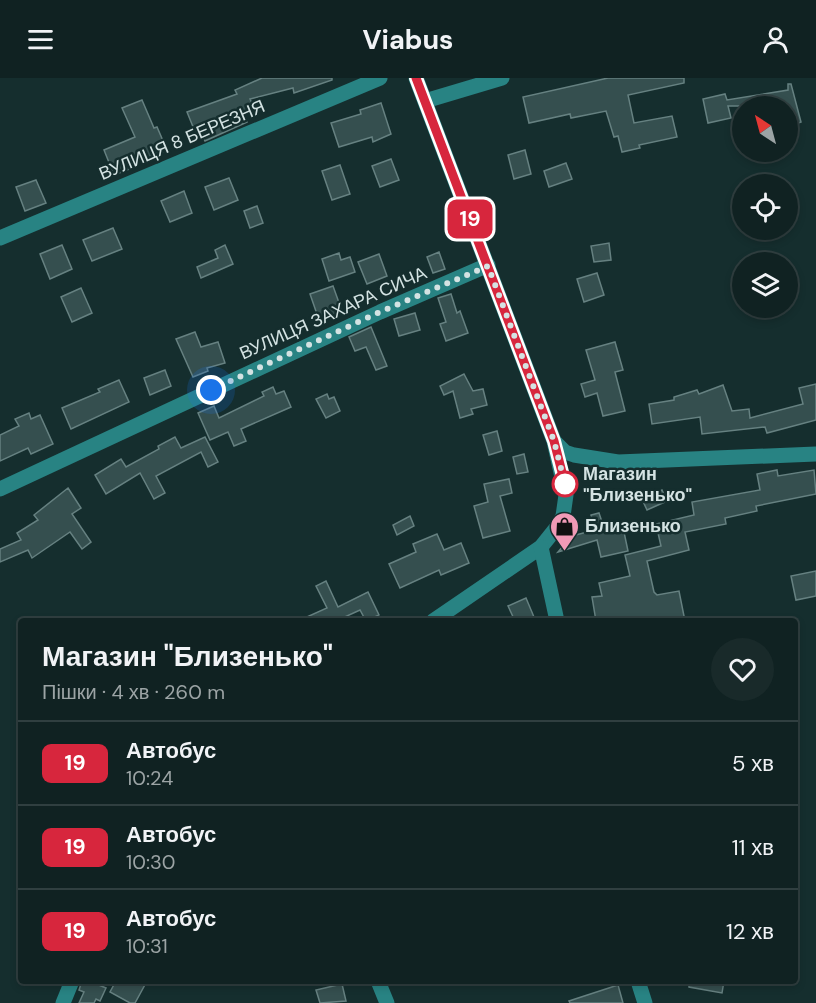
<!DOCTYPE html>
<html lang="uk">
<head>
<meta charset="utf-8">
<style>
	:root { --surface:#102222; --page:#192a2a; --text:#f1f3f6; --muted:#9ca4a5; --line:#303f40 }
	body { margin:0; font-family:"DM Sans",sans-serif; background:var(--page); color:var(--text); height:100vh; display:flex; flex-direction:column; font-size:22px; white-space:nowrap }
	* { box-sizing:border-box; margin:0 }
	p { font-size:20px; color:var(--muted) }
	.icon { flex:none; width:33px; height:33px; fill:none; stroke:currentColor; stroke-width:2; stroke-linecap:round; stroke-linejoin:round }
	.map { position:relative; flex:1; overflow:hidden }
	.panel { position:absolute; left:18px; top:540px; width:780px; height:366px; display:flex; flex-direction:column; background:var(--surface); border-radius:6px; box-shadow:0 3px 9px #0003,0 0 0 2px var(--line) }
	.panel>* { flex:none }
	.badge { padding:0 12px; border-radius:9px; font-size:21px; line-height:39px }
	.needle { width:39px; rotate:324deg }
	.controls { position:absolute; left:732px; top:18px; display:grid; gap:12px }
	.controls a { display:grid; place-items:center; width:66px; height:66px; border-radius:50%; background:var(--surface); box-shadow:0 3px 9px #0003,0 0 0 2px var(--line); font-size:30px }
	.you { position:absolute; width:30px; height:30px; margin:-15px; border:4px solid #fff; border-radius:50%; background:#1a73e8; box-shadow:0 0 0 9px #1a73e833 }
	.map>.badge { position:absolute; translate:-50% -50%; box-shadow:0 0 0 3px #fff }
	.round { display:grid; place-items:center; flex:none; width:63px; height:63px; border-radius:32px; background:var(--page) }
	.head { display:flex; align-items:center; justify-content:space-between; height:102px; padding:0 24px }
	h1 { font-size:28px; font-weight:700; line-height:45px }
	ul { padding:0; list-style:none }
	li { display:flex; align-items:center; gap:18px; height:84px; padding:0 24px; border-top:2px solid var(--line) }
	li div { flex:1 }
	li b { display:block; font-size:22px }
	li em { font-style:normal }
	li .badge { min-width:66px; font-weight:700; text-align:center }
	header { display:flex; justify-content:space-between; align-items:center; height:78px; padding:0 24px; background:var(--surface); font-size:27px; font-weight:700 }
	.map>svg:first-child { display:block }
	.building { fill:#354f4f; stroke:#668181; stroke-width:1.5 }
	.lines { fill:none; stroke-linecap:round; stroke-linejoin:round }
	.minor { stroke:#288383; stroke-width:15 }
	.line-casing { stroke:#fff; stroke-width:14 }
	.line { stroke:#d7263d; stroke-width:9 }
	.walk { stroke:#d4e3e3; stroke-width:6; stroke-dasharray:0 10.8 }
	.stop-dot { fill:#fff; stroke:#d7263d; stroke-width:3 }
	.labels { text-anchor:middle; stroke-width:5; stroke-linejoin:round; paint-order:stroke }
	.street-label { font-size:18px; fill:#d4e3e3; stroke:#152e2e }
	.stop-label { font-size:18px; font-weight:bold; fill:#d4e3e3; stroke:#152e2e; text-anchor:start }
	.poi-label { font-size:18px; font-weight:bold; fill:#d4e3e3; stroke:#152e2e; text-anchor:start }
</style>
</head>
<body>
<header><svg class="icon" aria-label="menu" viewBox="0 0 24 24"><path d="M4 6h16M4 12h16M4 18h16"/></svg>Viabus<svg class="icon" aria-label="person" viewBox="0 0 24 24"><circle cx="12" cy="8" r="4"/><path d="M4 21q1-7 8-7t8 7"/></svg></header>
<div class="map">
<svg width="816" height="925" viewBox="0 0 816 925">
	<rect width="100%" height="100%" fill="#152e2e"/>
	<g class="building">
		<polygon points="262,0 332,0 332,2 294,15 293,10 250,21 255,32 244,37 247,44 205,63 203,59 198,61 187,34 237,16 235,12"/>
		<polygon points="608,0 684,0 684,5 628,17 634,45 672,38 677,59 639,67 640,70 622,74 618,58 614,59 606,33 571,40 570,36 529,45 523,19"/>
		<polygon points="788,6 791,6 801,44 788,49 788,28 728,28 731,40 708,45 703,21 725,16 727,22 788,12"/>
		<polygon points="142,22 154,50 157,49 167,72 136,84 137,88 114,97 104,72 135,59 122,30"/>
		<polygon points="381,25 391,56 373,64 372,59 339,69 331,45 361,36 360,32"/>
		<polygon points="525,72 531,96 514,101 508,77"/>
		<polygon points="391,81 399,102 380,109 372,88"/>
		<polygon points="566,85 572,101 549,109 544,93"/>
		<polygon points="340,87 350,116 332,122 322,93"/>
		<polygon points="229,100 238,122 214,132 205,109"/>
		<polygon points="36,102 46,125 25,133 16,109"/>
		<polygon points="184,113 192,135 170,144 161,123"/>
		<polygon points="257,128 263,145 250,150 244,133"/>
		<polygon points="113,150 122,171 92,183 83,162"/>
		<polygon points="609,165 611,182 594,184 591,168"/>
		<polygon points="62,167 72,191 50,201 40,176"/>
		<polygon points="225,167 233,186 201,200 197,189 218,180 215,172"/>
		<polygon points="439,174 445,191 433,195 427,179"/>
		<polygon points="339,175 341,182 350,179 355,194 329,203 322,181"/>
		<polygon points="379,176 387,198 367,206 358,184"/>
		<polygon points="597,195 604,217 584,224 577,201"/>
		<polygon points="333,208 342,233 319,242 310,216"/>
		<polygon points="81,210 92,235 72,244 61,219"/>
		<polygon points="451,216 457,235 460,233 468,255 446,263 440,246 446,244 438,220"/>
		<polygon points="415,235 420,252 399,258 394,241"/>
		<polygon points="371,249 387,288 376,292 366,269 355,273 349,259"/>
		<polygon points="195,254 201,269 218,264 225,285 207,290 208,293 193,299 176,261"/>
		<polygon points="615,264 623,292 615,294 625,333 603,338 597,315 585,319 581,306 595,302 586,272"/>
		<polygon points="165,292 171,308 150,317 144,300"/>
		<polygon points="464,296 473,313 483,311 487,327 471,331 473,336 460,340 453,313 444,317 440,308"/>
		<polygon points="119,302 129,324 71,351 62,330 100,314 98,311"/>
		<polygon points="816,306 816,342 767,355 765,349 702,356 700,339 652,346 649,326 674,322 674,319 697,312 699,316 723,307 732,333 749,331 750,340 803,326 799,310"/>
		<polygon points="273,309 276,316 284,313 291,329 241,351 246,363 234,368 228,354 210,362 198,335 214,328 219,340 264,318 262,314"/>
		<polygon points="327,316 329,321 334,319 340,333 326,340 316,321"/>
		<polygon points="29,335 31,341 40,337 53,366 31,376 28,370 0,383 0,357 19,348 15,341"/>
		<polygon points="497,353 502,373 489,377 483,357"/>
		<polygon points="175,359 181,370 205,359 218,384 208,389 201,374 156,398 165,415 154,421 140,395 106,416 95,397 121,381 126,389 159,371 158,368"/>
		<polygon points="524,376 528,394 517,396 513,379"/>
		<polygon points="777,392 778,398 814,392 816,416 756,428 757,433 725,440 726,446 685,454 689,472 647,483 654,514 657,517 679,513 685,543 596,543 592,519 602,518 599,505 630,498 625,477 661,468 656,446 694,437 692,424 760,412 757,396"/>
		<polygon points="509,401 512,415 500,418 510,453 483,460 474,428 488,424 484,406"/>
		<polygon points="68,410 81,430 72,436 91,464 82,471 70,454 32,480 28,472 0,484 0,471 21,462 17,455 38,442 34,437"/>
		<polygon points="662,412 667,423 647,432 642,421"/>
		<polygon points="599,435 604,450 618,447 620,454 624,454 628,473 601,479 597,462 558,474 569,461 568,459 595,452 591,437"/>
		<polygon points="410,438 414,448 397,457 393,447"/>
		<polygon points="437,456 444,472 461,465 469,485 441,497 439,492 400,510 389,486 416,474 413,466"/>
		<polygon points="816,493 816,518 796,522 791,498"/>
		<polygon points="326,503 338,529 368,514 379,537 366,543 360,532 336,543 298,543 327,530 316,508"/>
		<polygon points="526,520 534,539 525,543 515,543 508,528"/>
		<polygon points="82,903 89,903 106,910 100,923 96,921 94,925 79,925 84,914 79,912"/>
		<polygon points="116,903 147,903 135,925 130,925 110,914"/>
		<polygon points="689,903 724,903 722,915 689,909"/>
		<polygon points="342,906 346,923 320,925 316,912"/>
		<polygon points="618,907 623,925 570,925 569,923"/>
	</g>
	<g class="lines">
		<g class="minor">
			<polyline points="416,0 554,363 566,417 563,438 557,449 541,469 433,543"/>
			<polyline points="425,23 502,0"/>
			<polyline points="0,160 380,0"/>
			<polyline points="554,363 565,374 574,377 618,384 816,376"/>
			<polyline points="0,411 380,234 488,187"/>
			<polyline points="541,469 557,543"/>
			<polyline points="378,903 387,925"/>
			<polyline points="638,903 645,925"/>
			<polyline points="63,925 72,903"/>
		</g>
	</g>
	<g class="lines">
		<defs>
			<polyline id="line" points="416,0 554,363 565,406"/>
		</defs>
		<use href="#line" class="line-casing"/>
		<use href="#line" class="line"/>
		<polyline class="walk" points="211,312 380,234 488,188 554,363 565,406"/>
	</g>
	<defs>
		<symbol id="shop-pin" viewBox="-11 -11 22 30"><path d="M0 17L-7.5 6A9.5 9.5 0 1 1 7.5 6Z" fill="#f09ab6" stroke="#152e2e"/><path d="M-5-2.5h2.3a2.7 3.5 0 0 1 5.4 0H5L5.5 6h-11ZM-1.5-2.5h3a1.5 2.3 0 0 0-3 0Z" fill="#111"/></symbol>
	</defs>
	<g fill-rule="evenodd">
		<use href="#shop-pin" x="548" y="432" width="33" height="45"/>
	</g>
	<circle class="stop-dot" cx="565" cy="406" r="12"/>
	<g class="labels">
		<g class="street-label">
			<text transform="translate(182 62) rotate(-23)" y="6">ВУЛИЦЯ 8 БЕРЕЗНЯ</text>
			<text transform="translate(333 235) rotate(-24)" y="6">ВУЛИЦЯ ЗАХАРА СИЧА</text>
		</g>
		<g class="stop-label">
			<text x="583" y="402">Магазин<tspan x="583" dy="21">"Близенько"</tspan></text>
		</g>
		<g class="poi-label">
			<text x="585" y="454">Близенько</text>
		</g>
	</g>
</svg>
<div class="controls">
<a><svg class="needle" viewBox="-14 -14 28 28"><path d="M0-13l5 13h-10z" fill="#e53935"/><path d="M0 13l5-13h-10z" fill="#9ca4a5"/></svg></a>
<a><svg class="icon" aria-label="locate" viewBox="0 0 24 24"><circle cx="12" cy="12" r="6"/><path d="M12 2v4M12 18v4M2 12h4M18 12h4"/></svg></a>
<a><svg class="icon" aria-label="layers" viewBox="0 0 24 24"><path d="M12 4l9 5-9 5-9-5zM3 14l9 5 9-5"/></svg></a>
</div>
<div class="you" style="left:211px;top:312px"></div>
<b class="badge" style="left:470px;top:141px;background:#d7263d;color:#fff">19</b>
<section class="panel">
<div class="head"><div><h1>Магазин &quot;Близенько&quot;</h1><p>Пішки · 4 хв · 260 m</p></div><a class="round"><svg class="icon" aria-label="heart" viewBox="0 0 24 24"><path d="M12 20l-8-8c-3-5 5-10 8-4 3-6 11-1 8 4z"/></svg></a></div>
<ul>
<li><span class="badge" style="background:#d7263d;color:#fff">19</span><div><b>Автобус</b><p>10:24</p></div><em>5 хв</em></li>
<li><span class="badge" style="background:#d7263d;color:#fff">19</span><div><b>Автобус</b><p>10:30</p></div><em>11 хв</em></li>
<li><span class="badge" style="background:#d7263d;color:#fff">19</span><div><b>Автобус</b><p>10:31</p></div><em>12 хв</em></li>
</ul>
</section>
</div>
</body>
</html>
